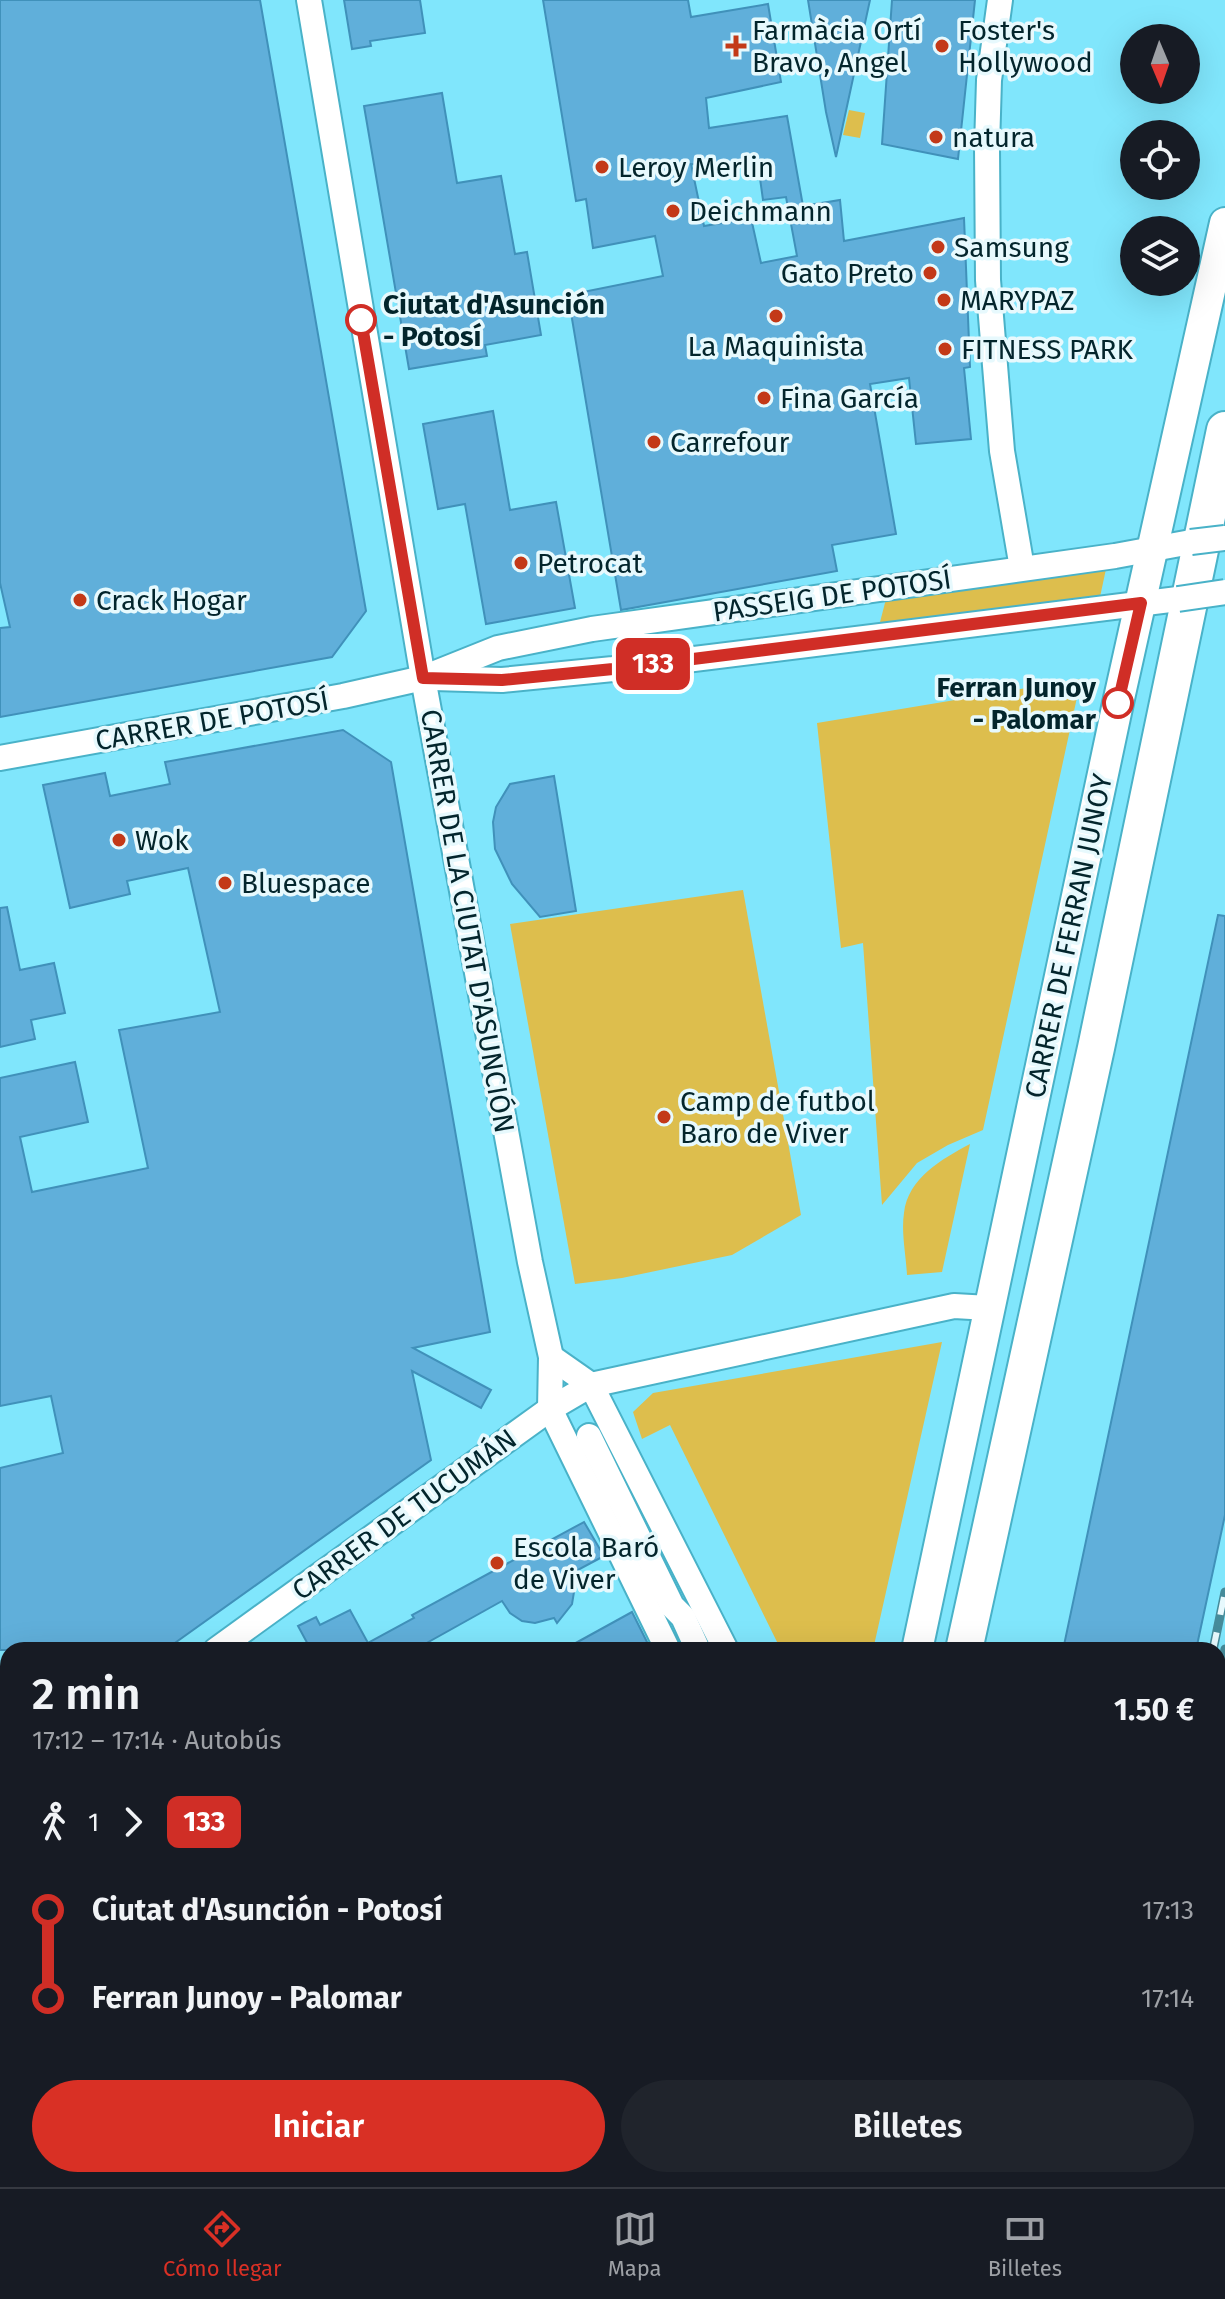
<!DOCTYPE html>
<html lang="es">
<head>
<meta charset="utf-8">
<style>
	:root { --surface:#171b24; --page:#20242c; --text:#f1f3f6; --muted:#9ea1a6; --line:#363941; --accent:#d93025 }
	body { margin:0; font-family:"Fira Sans",sans-serif; background:var(--page); color:var(--text); height:100vh; display:flex; flex-direction:column; font-size:30px; white-space:nowrap }
	* { box-sizing:border-box; margin:0 }
	p { font-size:26px; color:var(--muted) }
	.icon { flex:none; width:44px; height:44px; fill:none; stroke:currentColor; stroke-width:2; stroke-linecap:round; stroke-linejoin:round }
	.map { position:relative; flex:1; overflow:hidden }
	.details { position:absolute; left:0px; top:1642px; width:1226px; height:546px; display:flex; flex-direction:column; background:var(--surface); border-radius:24px 24px 0 0; box-shadow:0 8px 32px #0002 }
	.details>* { flex:none }
	.badge { padding:0 16px; border-radius:12px; font-size:28px; line-height:52px }
	.needle { width:52px; rotate:178deg }
	.tools { position:absolute; left:1120px; top:24px; display:grid; gap:16px }
	.tools a { display:grid; place-items:center; width:80px; height:80px; border-radius:50%; background:var(--surface); box-shadow:0 8px 32px #0002; font-size:40px }
	.map>.badge { position:absolute; translate:-50% -50%; box-shadow:0 0 0 4px #fff }
	.legs { display:flex; align-items:center; gap:12px; height:88px; padding:0 32px; font-size:26px }
	.legs p { margin-inline-start:auto }
	.headline { display:flex; align-items:center; justify-content:space-between; height:136px; padding:0 32px }
	h1 { font-size:44px; font-weight:600; line-height:60px }
	.primary-button { display:flex; gap:16px; margin-top:auto; padding:16px 32px }
	.primary-button a { flex:1; height:92px; border-radius:48px; background:var(--accent); color:#fff; font-size:32px; font-weight:600; line-height:92px; text-align:center }
	.primary-button a+a { background:var(--page); color:var(--text) }
	ul { padding:0 32px; list-style:none }
	li { display:flex; align-items:center; gap:28px; height:88px; font-size:30px }
	li i { display:grid; place-items:center; width:12px; height:100%; margin:0 10px; background:currentColor }
	li i::after { content:''; width:20px; height:20px; margin:-10px; border:6px solid; border-radius:50%; background:var(--surface) }
	li p { margin-inline-start:auto }
	li:first-child i { background:linear-gradient(#0000 50%,currentColor 0) }
	li:last-child i { background:linear-gradient(currentColor 50%,#0000 0) }
	.dock { display:flex; justify-content:space-around; align-items:center; height:112px; border-top:2px solid var(--line); background:var(--surface); font-size:22px; color:var(--muted) }
	.dock a { display:grid; justify-items:center; gap:4px }
	.dock .on { color:var(--accent) }
	.map>svg:first-child { display:block }
	.green { fill:#ddbe4d }
	.building { fill:#60afda; stroke:#4091ba; stroke-width:2; fill-rule:evenodd }
	.lines { fill:none; stroke-linecap:round; stroke-linejoin:round }
	.minor-casing { stroke:#49b2c8; stroke-width:28 }
	.major-casing { stroke:#49b2c8; stroke-width:34 }
	.highway-casing { stroke:#49b2c8; stroke-width:40 }
	.minor { stroke:#fff; stroke-width:24 }
	.major { stroke:#fff; stroke-width:30 }
	.highway { stroke:#fff; stroke-width:36 }
	.rail-casing { stroke:#458b9a; stroke-width:9 }
	.rail { stroke:#e7f9fd; stroke-width:6; stroke-dasharray:18; stroke-linecap:butt }
	.minor-bridge-casing { stroke:#49b2c8; stroke-width:28; stroke-linecap:butt }
	.minor-bridge { stroke:#fff; stroke-width:24 }
	.line-1-casing { stroke:#fff; stroke-width:18 }
	.line-1 { stroke:#d02e26; stroke-width:12 }
	.poi-dot { fill:#c33918; stroke:#e7f9fd; stroke-width:3 }
	.stop-1-dot { fill:#fff; stroke:#d02e26; stroke-width:4 }
	.labels { text-anchor:middle; stroke-width:7; stroke-linejoin:round; paint-order:stroke }
	.poi-label { font-size:28px; fill:#03252c; stroke:#e7f9fd; text-anchor:start }
	.stop-label { font-size:28px; font-weight:bold; fill:#03252c; stroke:#e7f9fd; text-anchor:start }
	.street-label { font-size:28px; fill:#03252c; stroke:#e7f9fd }
</style>
</head>
<body>
<div class="map">
<svg width="1225" height="2187" viewBox="0 0 1225 2187">
	<rect width="100%" height="100%" fill="#80e6fc"/>
	<g class="green">
		<polygon points="849,110 865,113 860,138 843,135"/>
		<polygon points="1106,569 1100,597 879,626 886,599"/>
		<polygon points="1081,679 983,1130 948,1145 917,1163 882,1205 863,943 841,948 817,723"/>
		<polygon points="743,890 801,1215 732,1255 622,1278 575,1284 510,924"/>
		<path d="M970 1144 942 1272 907 1275C906 1255 901 1232 904 1213 908 1178 942 1159 970 1144Z"/>
		<polygon points="942,1342 873,1650 781,1650 670,1425 642,1439 633,1412 653,1393"/>
		<polygon points="8,1816 8,1924 0,1912 0,1821"/>
		<polygon points="841,2180 908,2180 911,2187 843,2187"/>
	</g>
	<g class="building">
		<polygon points="0,0 260,0 366,611 332,657 0,717 0,628 10,627 0,583"/>
		<polygon points="344,0 420,0 425,33 370,41 371,46 352,49"/>
		<path d="M543 0H688L691 17 768 4 781 82 706 98 709 128 787 116 803 206 840 200 844 241 964 218 970 367 964 368 971 439 916 444 909 378 870 384 896 534 832 545 837 571 621 610 568 295 663 276 655 236 593 248 586 199 576 201ZM757 157 763 200 786 197 797 256 761 263 751 218 704 226 691 164 707 165Z"/>
		<polygon points="808,0 870,0 836,157 826,112"/>
		<polygon points="892,0 975,0 958,159 882,144"/>
		<polygon points="442,93 457,183 501,176 515,254 527,252 541,335 485,345 487,356 409,369 364,106"/>
		<polygon points="493,411 510,510 556,502 575,608 486,624 465,504 438,509 423,424"/>
		<polygon points="343,730 391,762 490,1332 413,1348 491,1390 481,1408 412,1371 431,1460 165,1650 0,1650 0,1468 63,1453 51,1396 0,1406 0,1078 75,1062 88,1122 20,1137 32,1192 148,1168 119,1030 220,1012 188,868 127,881 130,894 70,908 43,785 105,773 110,796 170,784 165,762"/>
		<polygon points="554,776 576,911 540,917 512,884 495,849 493,822 496,807 510,784"/>
		<polygon points="7,907 20,970 54,963 65,1013 31,1020 35,1039 0,1047 0,908"/>
		<polygon points="1218,915 1225,916 1225,1515 1196,1650 1063,1650"/>
		<polygon points="584,1522 604,1556 572,1573 575,1586 572,1604 557,1623 554,1618 535,1623 522,1621 510,1613 502,1601 414,1650 311,1650 298,1626 316,1617 320,1625 350,1610 368,1643 414,1618 412,1615"/>
		<polygon points="632,1612 651,1650 563,1650"/>
	</g>
	<g class="lines">
		<defs>
			<g id="minor">
				<polyline points="309,0 423,678 530,1262 551,1357 550,1409 668,1650"/>
				<polyline points="1000,0 989,80 987,147 988,280 1002,451 1022,568"/>
				<polyline points="433,678 502,680 613,669 1178,599"/>
				<polyline points="0,758 343,696 423,678 498,648 592,629 1115,556 1191,542"/>
				<polyline points="551,1357 591,1385 726,1650"/>
				<polyline points="589,1436 672,1606 683,1617 698,1650"/>
				<polyline points="216,1650 550,1409 591,1385 954,1306 989,1308"/>
				<polyline points="0,1802 8,1797"/>
				<polyline points="0,1931 8,1944"/>
				<polyline points="0,2014 8,2010"/>
				<polyline points="1218,2171 1225,2167"/>
				<polyline points="137,2180 140,2187"/>
				<polyline points="363,2180 367,2187"/>
				<polyline points="929,2180 933,2187"/>
				<polyline points="955,2180 959,2187"/>
				<polyline points="983,2180 986,2187"/>
				<polyline points="205,2187 219,2180"/>
				<polyline points="482,2187 495,2180"/>
				<polyline points="512,2187 525,2180"/>
				<polyline points="1185,2187 1199,2180"/>
			</g>
			<polyline id="major" points="917,1650 1118,703 1225,223"/>
			<polyline id="highway" points="964,1650 1096,1048 1225,430"/>
		</defs>
		<use href="#minor" class="minor-casing"/>
		<use href="#major" class="major-casing"/>
		<use href="#highway" class="highway-casing"/>
		<use href="#minor" class="minor"/>
		<use href="#major" class="major"/>
		<use href="#highway" class="highway"/>
		<defs>
			<g id="rail">
				<polyline points="1213,1650 1225,1592"/>
				<polyline points="1218,1682 1225,1649"/>
				<polyline points="1218,1767 1225,1734"/>
				<polyline points="1218,1823 1225,1790"/>
			</g>
		</defs>
		<use href="#rail" class="rail-casing"/>
		<use href="#rail" class="rail"/>
		<defs>
			<g id="minor-bridge">
				<polyline points="1191,542 1225,538"/>
				<polyline points="1178,599 1225,592"/>
			</g>
		</defs>
		<use href="#minor-bridge" class="minor-bridge-casing"/>
		<use href="#minor-bridge" class="minor-bridge"/>
	</g>
	<g class="lines">
		<defs>
			<polyline id="line-1" points="361,320 423,678 502,680 613,669 1141,603 1118,703"/>
		</defs>
		<use href="#line-1" class="line-1-casing"/>
		<use href="#line-1" class="line-1"/>
	</g>
	<g class="poi-dot">
		<path d="M732 34h8v8h8v8h-8v8h-8v-8h-8v-8h8z"/>
		<circle cx="942" cy="46" r="8"/>
		<circle cx="936" cy="137" r="8"/>
		<circle cx="602" cy="167" r="8"/>
		<circle cx="673" cy="211" r="8"/>
		<circle cx="938" cy="247" r="8"/>
		<circle cx="930" cy="273" r="8"/>
		<circle cx="944" cy="300" r="8"/>
		<circle cx="776" cy="316" r="8"/>
		<circle cx="945" cy="349" r="8"/>
		<circle cx="764" cy="398" r="8"/>
		<circle cx="654" cy="442" r="8"/>
		<circle cx="521" cy="563" r="8"/>
		<circle cx="80" cy="600" r="8"/>
		<circle cx="119" cy="840" r="8"/>
		<circle cx="225" cy="883" r="8"/>
		<circle cx="664" cy="1117" r="8"/>
		<circle cx="497" cy="1563" r="8"/>
	</g>
	<g class="stop-1-dot">
		<circle cx="361" cy="320" r="14"/>
		<circle cx="1118" cy="703" r="14"/>
	</g>
	<g class="labels">
		<g class="poi-label">
			<text x="752" y="40">Farmàcia Ortí<tspan x="752" dy="32">Bravo, Angel</tspan></text>
			<text x="958" y="40">Foster's<tspan x="958" dy="32">Hollywood</tspan></text>
			<text x="952" y="147">natura</text>
			<text x="618" y="177">Leroy Merlin</text>
			<text x="689" y="221">Deichmann</text>
			<text x="954" y="257">Samsung</text>
			<text x="914" y="283" text-anchor="end">Gato Preto</text>
			<text x="960" y="310">MARYPAZ</text>
			<text x="776" y="356" text-anchor="middle">La Maquinista</text>
			<text x="961" y="359">FITNESS PARK</text>
			<text x="780" y="408">Fina García</text>
			<text x="670" y="452">Carrefour</text>
			<text x="537" y="573">Petrocat</text>
			<text x="96" y="610">Crack Hogar</text>
			<text x="135" y="850">Wok</text>
			<text x="241" y="893">Bluespace</text>
			<text x="680" y="1111">Camp de futbol<tspan x="680" dy="32">Baro de Viver</tspan></text>
			<text x="513" y="1557">Escola Baró<tspan x="513" dy="32">de Viver</tspan></text>
		</g>
		<g class="stop-label">
			<text x="383" y="314">Ciutat d'Asunción<tspan x="383" dy="32">- Potosí</tspan></text>
			<text x="1096" y="697" text-anchor="end">Ferran Junoy<tspan x="1096" dy="32">- Palomar</tspan></text>
		</g>
		<g class="street-label">
			<text transform="translate(832 595) rotate(-8)" y="10">PASSEIG DE POTOSÍ</text>
			<text transform="translate(212 720) rotate(-10)" y="10">CARRER DE POTOSÍ</text>
			<text transform="translate(468 921) rotate(80)" y="10">CARRER DE LA CIUTAT D'ASUNCIÓN</text>
			<text transform="translate(1068 936) rotate(-78)" y="10">CARRER DE FERRAN JUNOY</text>
			<text transform="translate(404 1514) rotate(-36)" y="10">CARRER DE TUCUMÁN</text>
		</g>
	</g>
</svg>
<div class="tools">
<a><svg class="needle" viewBox="-14 -14 28 28"><path d="M0-13l5 13h-10z" fill="#e53935"/><path d="M0 13l5-13h-10z" fill="#9ea1a6"/></svg></a>
<a><svg class="icon" aria-label="locate" viewBox="0 0 24 24"><circle cx="12" cy="12" r="6"/><path d="M12 2v4M12 18v4M2 12h4M18 12h4"/></svg></a>
<a><svg class="icon" aria-label="layers" viewBox="0 0 24 24"><path d="M12 4l9 5-9 5-9-5zM3 14l9 5 9-5"/></svg></a>
</div>
<b class="badge" style="left:653px;top:664px;background:#d02e26;color:#fff">133</b>
<section class="details">
<div class="headline"><div><h1>2 min</h1><p>17:12 – 17:14 · Autobús</p></div><b>1.50 €</b></div>
<div class="legs"><svg class="icon" aria-label="walk" viewBox="0 0 24 24"><circle cx="13" cy="4" r="2"/><path d="M13 8l-2 6 4 7M11 14l-3 7M7 12l3-4h3l4 4"/></svg>1<svg class="icon" aria-label="forward" viewBox="0 0 24 24"><path d="M9 5l7 7-7 7"/></svg><b class="badge" style="background:#d02e26;color:#fff">133</b></div>
<ul>
<li><i style="color:#d02e26"></i><b>Ciutat d'Asunción - Potosí</b><p>17:13</p></li>
<li><i style="color:#d02e26"></i><b>Ferran Junoy - Palomar</b><p>17:14</p></li>
</ul>
<div class="primary-button"><a>Iniciar</a><a>Billetes</a></div>
</section>
</div>
<nav class="dock">
<a class="on"><svg class="icon" aria-label="directions" viewBox="0 0 24 24"><path d="M12 3l9 9-9 9-9-9zM9 14v-3h6M13 9l2 2-2 2"/></svg>Cómo llegar</a>
<a><svg class="icon" aria-label="map" viewBox="0 0 24 24"><path d="M3 6l6-2 6 2 6-2v14l-6 2-6-2-6 2zM9 4v14M15 6v14"/></svg>Mapa</a>
<a><svg class="icon" aria-label="tickets" viewBox="0 0 24 24"><path d="M3 7h18v10H3zM15 7v10"/></svg>Billetes</a>
</nav>
</body>
</html>
